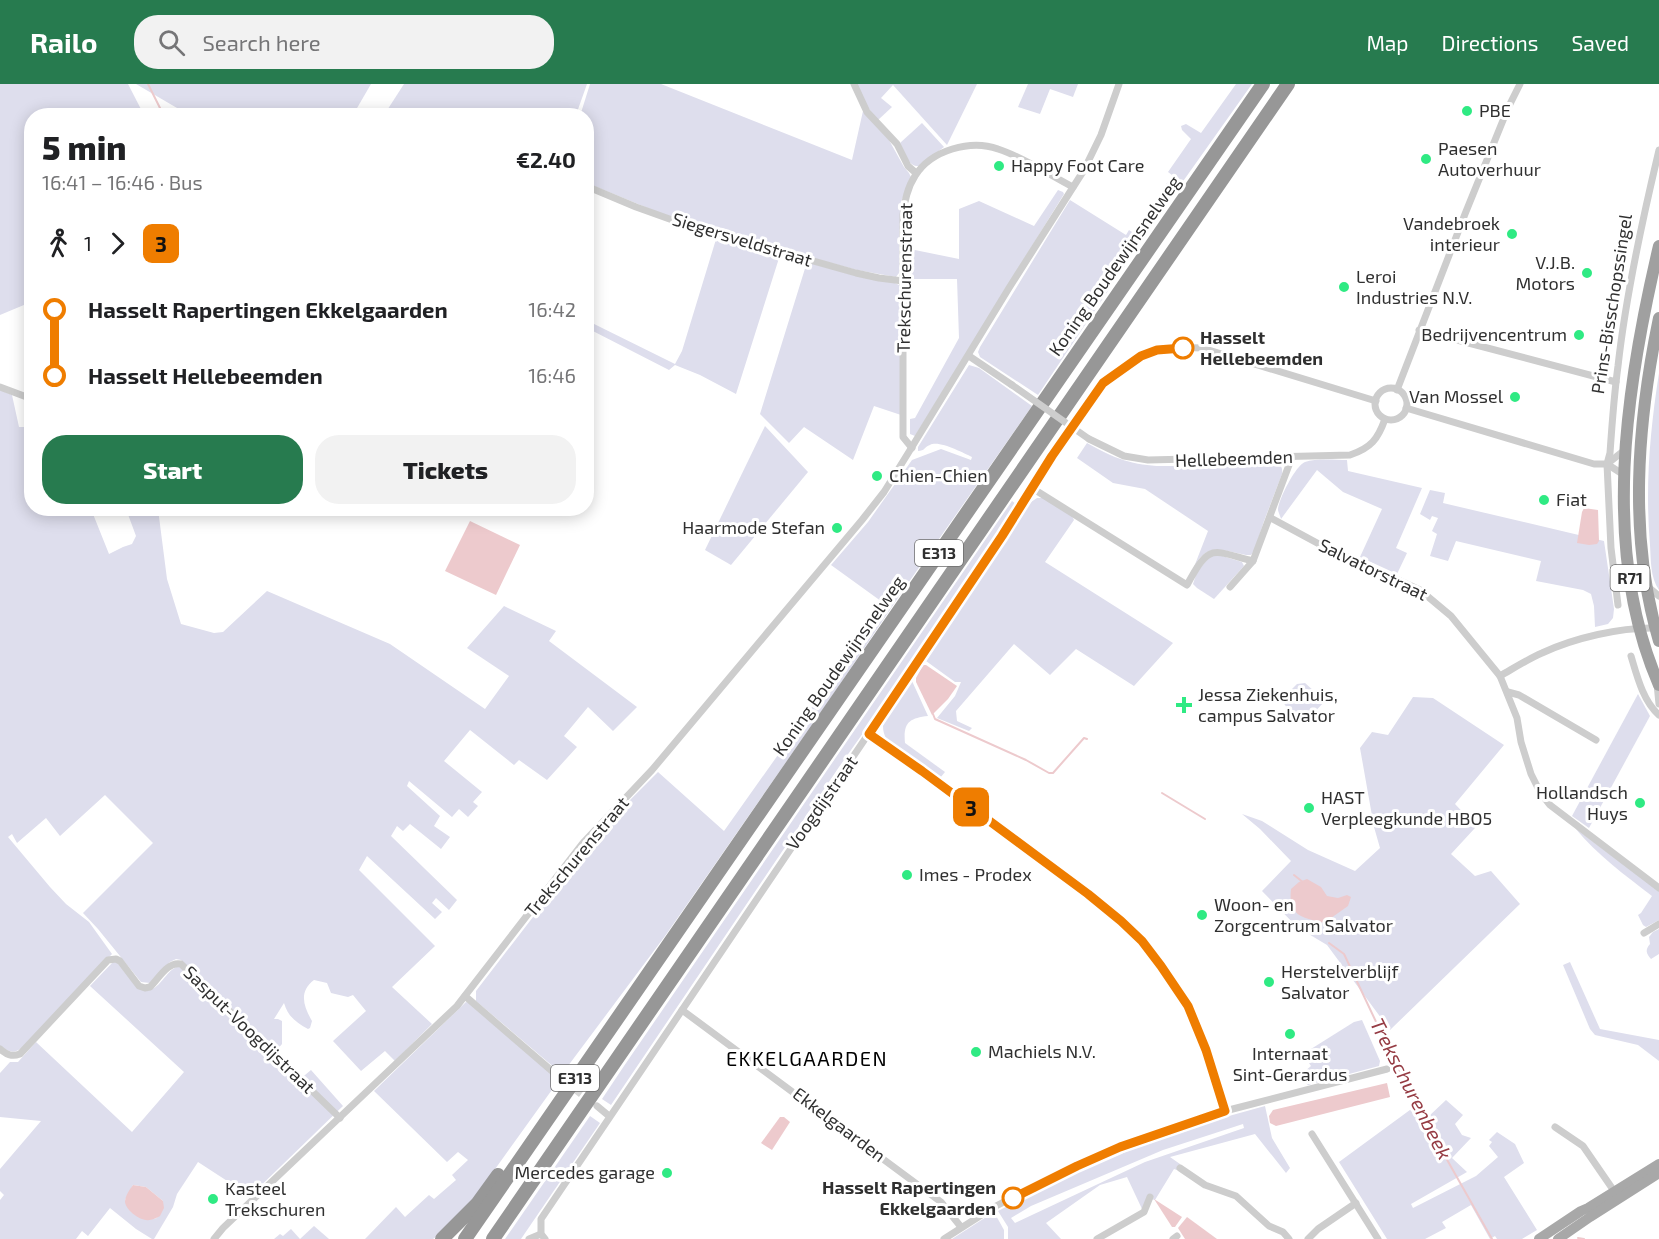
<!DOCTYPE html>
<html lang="en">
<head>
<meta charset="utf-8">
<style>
	:root { --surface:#fff; --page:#f2f2f2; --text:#202124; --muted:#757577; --accent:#277b4f }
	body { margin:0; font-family:"Exo 2",sans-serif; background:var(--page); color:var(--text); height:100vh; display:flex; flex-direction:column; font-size:22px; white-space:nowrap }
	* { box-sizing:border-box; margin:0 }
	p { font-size:20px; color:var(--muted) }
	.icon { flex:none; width:33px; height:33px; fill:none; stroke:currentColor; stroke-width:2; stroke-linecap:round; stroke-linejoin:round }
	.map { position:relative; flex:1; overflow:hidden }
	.details { position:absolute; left:24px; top:24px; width:570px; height:408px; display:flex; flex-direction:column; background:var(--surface); border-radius:24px; box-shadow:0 3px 15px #0003 }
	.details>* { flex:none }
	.badge { padding:0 12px; border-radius:9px; font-size:21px; line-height:39px }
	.map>.badge { position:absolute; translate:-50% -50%; box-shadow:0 0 0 3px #fff }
	.legs { display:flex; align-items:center; gap:9px; height:66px; padding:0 18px; font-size:20px }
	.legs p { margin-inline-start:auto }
	.summary { display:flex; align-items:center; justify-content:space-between; height:102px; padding:0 18px }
	h1 { font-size:33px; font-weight:800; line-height:45px }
	.button { display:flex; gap:12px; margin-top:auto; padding:12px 18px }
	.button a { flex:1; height:69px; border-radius:24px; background:var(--accent); color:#fff; font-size:24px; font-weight:800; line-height:69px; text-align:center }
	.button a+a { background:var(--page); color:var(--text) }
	ul { padding:0 18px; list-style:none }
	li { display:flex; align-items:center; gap:21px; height:66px; font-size:22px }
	li i { display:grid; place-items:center; width:9px; height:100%; margin:0 8px; background:currentColor }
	li i::after { content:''; width:15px; height:15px; margin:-8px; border:4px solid; border-radius:50%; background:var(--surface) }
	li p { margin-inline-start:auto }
	li:first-child i { background:linear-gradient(#0000 50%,currentColor 0) }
	li:last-child i { background:linear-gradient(currentColor 50%,#0000 0) }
	header { display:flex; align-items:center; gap:36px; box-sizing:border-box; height:84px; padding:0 30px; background:var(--accent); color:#fff }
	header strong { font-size:28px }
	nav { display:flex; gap:33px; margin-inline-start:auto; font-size:21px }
	.search { width:420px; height:54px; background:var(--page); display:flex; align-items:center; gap:15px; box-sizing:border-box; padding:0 21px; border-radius:24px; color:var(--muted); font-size:22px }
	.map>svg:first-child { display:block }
	.green { fill:#dedeed; fill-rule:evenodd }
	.water { fill:#edcacd }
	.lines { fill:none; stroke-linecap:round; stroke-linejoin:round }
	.stream { stroke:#edcacd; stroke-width:2 }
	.minor-tunnel { stroke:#d6d6d6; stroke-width:7; stroke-dasharray:7 3.5; stroke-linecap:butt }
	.minor { stroke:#cdcdcd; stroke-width:7 }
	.primary { stroke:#a8a8a8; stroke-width:10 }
	.trunk { stroke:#a0a0a0; stroke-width:12 }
	.motorway { stroke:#979797; stroke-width:14 }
	.minor-bridge { stroke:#cdcdcd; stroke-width:7 }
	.line-1-casing { stroke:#fff; stroke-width:14 }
	.line-1 { stroke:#ef7d00; stroke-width:9 }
	.poi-dot { fill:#2fea83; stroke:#fff; stroke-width:2 }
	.stop-1-dot { fill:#fff; stroke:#ef7d00; stroke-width:3 }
	.labels { text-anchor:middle; stroke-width:6; stroke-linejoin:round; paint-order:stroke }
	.shield { fill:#fff; stroke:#6e6e6e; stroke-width:1.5 }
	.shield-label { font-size:16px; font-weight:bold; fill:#303030 }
	.poi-label { font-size:18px; fill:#303030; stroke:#fff; text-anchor:start }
	.street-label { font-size:18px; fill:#303030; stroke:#fff }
	.stop-label { font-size:18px; font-weight:bold; fill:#303030; stroke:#fff; text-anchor:start }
	.neighbourhood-label { font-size:20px; letter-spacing:1.5px; fill:#000; stroke:#fff }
	.water-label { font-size:20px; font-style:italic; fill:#953b43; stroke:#fff }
</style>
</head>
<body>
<header>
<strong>Railo</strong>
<div class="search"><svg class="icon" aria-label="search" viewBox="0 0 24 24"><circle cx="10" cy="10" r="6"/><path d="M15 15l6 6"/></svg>Search here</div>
<nav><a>Map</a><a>Directions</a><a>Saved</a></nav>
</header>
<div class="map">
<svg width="1659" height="1155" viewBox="0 0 1659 1155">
	<rect width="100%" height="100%" fill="#fff"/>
	<g class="green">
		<polygon points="0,0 128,0 144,31 32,32 31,218 0,231"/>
		<polygon points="136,0 371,0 353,31 189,31"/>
		<polygon points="404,0 587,0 576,31 384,31"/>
		<polygon points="590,0 661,0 852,76 863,27 889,56 904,83 909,89 911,93 901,118 899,156 899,189 896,193 857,186 684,139 587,99 586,32 580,32"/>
		<polygon points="857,0 977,0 947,61 893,1 881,14 892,23 878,36 868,24"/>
		<polygon points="1028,0 1078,0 1073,13 1050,5 1040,30 1018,23"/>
		<polygon points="1236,0 1252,0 1157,134 1038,311 980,273 978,268 980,263 1070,116 1126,151 1129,146 1135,150 1172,91 1168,88 1191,55 1182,46 1181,42 1186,40 1201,49"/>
		<path d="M922 39 944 63 919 82C908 83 904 68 900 59Z"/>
		<polygon points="1058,106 1063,108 1064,110 915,352 910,350 910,335 915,334 959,254 957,195 906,195 905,164 959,175 959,125 979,117 1034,142"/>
		<polygon points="717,152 780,171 736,310 700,291 675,281 669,286 587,244 586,236 675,280 682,267"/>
		<polygon points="807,178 895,199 899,201 900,204 901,331 874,322 853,376 804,343 789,359 760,330"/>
		<path d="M969 281 979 284 1032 322 904 505 832 612 665 852 562 990 476 917V907L600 746 658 688 724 747 885 520 831 481 868 438 912 376 941 365 971 376 972 373C963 369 939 356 930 361 924 363 925 367 918 367V363Z"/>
		<path d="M1659 289V506C1650 493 1651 476 1650 461 1645 403 1650 346 1659 289Z"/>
		<path d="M0 306 12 311 19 343H31V380L28 381 31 399 32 424 91 425 109 470 123 463 132 460 136 452 126 425H158L167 495 181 540 214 549 223 548 267 507 390 560 485 625 509 592 467 564 504 522 556 547 549 557 637 623 613 647 588 623 564 652 577 663 547 696 519 676 514 681 470 646 444 677 482 708 473 718 478 722 468 733 459 725 452 733 409 697 407 702 440 732 434 742 450 753 441 765 410 740 403 747 397 742 391 752 457 816 449 826 436 814 432 819 442 828 435 835 367 772 359 786 435 862 392 903 432 940 395 977 385 967 361 987 333 957 366 927 353 911 348 913 331 909 327 899 314 896C298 908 304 923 312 937L310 944 308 945C295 938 288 932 284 919L274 935H278L282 937V960L276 967 181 876 176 875 170 878 150 899 141 898 98 845 83 829 153 759 105 711 60 752 46 734 17 759 12 750 8 753 50 803 66 820 89 838 112 870 24 962C15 970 10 969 0 962Z"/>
		<polygon points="765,342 808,388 731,481 705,466"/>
		<path d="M1087 359C1135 387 1158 383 1211 380 1233 379 1254 379 1276 378 1281 381 1283 384 1282 390L1264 437 1254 467 1251 471H1246C1233 469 1214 461 1203 471 1199 474 1196 479 1194 483L1208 447 1145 405 1113 399 1077 374Z"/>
		<path d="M1347 376 1348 387 1422 404 1396 464 1407 469 1397 490 1360 473 1382 425 1343 408 1317 386 1281 435C1281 434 1278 427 1278 426 1278 416 1296 381 1305 378 1316 374 1336 376 1347 376Z"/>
		<polygon points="1430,406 1445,409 1443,419 1604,457 1614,525 1613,534 1608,540 1595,543 1594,522 1591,510 1583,506 1536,497 1541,477 1456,457 1448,477 1430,472 1437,450 1432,447 1438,434 1432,432 1430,436 1420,430"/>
		<polygon points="1037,414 1043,414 1072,432 1074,436 1045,478 1173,559 1134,602 1076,565 1050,591 1014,560 956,627 957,637 972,644 969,647 937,634 955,612 961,598 955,598 926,577 1028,420"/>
		<polygon points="1012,417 1016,420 885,618 839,683 611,1021 602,1015 624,982"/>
		<polygon points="1219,471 1242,478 1244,482 1214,515 1197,504 1193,500 1197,488 1210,472"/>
		<path d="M912 597 928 632C909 634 903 639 905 659L945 688 940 694 887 656C884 651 883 647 883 642 885 631 905 607 912 597Z"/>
		<path d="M1305 599 1325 617 1308 635C1297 633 1289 628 1283 618L1288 609 1297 600Z"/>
		<polygon points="1638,610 1650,632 1589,744 1572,732"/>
		<polygon points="1413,613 1433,614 1504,661 1455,720 1475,741 1475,744 1451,770 1475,792 1491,787 1520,820 1390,946 1327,861 1297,843 1262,807 1291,777 1260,745 1242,730 1262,737 1308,766 1355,787 1380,764 1374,743 1360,664 1372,648 1388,651"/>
		<path d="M1575 744 1659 807V836L1646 843 1643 841 1638 831 1641 829 1652 812C1625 791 1597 771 1575 744Z"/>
		<path d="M1659 845V870L1651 875C1646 869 1645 866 1650 860L1649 853 1653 848Z"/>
		<path d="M113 878H117L144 907C161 907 165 886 179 882L299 996 311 986 343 1022 249 1113 238 1104 198 1078 177 1110 173 1123 154 1155H152L136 1145 110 1124 88 1152 82 1147 76 1155H0V1116L4 1111 0 1107V1085L41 1037 0 1033V989L10 978H18L36 958 132 1048 184 988 90 902ZM133 1101 146 1103 163 1117 157 1134 147 1136 125 1116Z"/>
		<polygon points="1570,878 1600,945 1659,956 1659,977 1638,961 1595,951 1590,945 1563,881"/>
		<polygon points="466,918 470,919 559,996 465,1127 436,1153 433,1155 365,1155 396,1123 405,1133 429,1111 434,1115 456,1096 452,1091 468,1076 458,1068 447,1078 374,1007"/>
		<polygon points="1362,936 1380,977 1379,982 1308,1001 1298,993 1311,982 1303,970 1354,938"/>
		<polygon points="1446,1016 1463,1031 1455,1040 1462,1051 1471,1054 1452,1074 1467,1088 1411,1120 1413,1124 1476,1092 1498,1073 1489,1062 1492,1058 1489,1056 1497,1048 1515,1060 1524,1079 1504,1093 1537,1146 1522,1155 1497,1155 1495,1152 1490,1155 1471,1121 1442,1138 1446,1144 1425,1155 1387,1155 1339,1078 1414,1023 1428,1049 1435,1045 1428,1033"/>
		<path d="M1265 1022 1272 1054 1290 1084 1286 1089 1255 1050 1170 1073 1180 1080 1177 1086 1174 1085 1155 1116 1147 1114 1142 1125 1127 1093 1100 1101 1046 1139 1061 1155H1008V1143L998 1127 1061 1095 1154 1056 1200 1040ZM1243 1040 1244 1044 1145 1078 1015 1139 1011 1134 1031 1122 1163 1066Z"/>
		<polygon points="590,1032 600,1039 521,1155 505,1155"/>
		<polygon points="994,1128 1004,1146 1004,1155 952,1155"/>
		<polygon points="314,1142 329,1155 274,1155 280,1150 283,1152 291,1145 300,1155"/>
	</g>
	<g class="water">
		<polygon points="1584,424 1598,426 1599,457 1597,460 1589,461 1577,459 1582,428"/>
		<polygon points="470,437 520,461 496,511 445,487"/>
		<polygon points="923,581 926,581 957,602 948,615 932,631 916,598 916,594"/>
		<path d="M1307 795 1321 803 1327 812 1338 814 1347 811 1351 813 1348 822 1324 839C1301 833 1288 832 1291 805L1299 798Z"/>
		<polygon points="1387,999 1390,1013 1276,1042 1270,1039 1269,1032 1273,1026"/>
		<polygon points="780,1033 784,1033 790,1038 772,1066 761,1059"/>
		<path d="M133 1101 146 1103 163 1117 164 1124 160 1132C156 1134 151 1137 146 1136 138 1135 126 1126 125 1118 125 1112 130 1105 133 1101Z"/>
		<polygon points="1154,1115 1182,1133 1175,1143 1172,1143"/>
		<polygon points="1187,1133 1217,1155 1185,1155 1178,1144"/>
	</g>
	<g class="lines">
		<g class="stream">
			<polyline points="148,0 164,32"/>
			<polyline points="933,630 935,635 1026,676 1049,689 1053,689 1084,654 1087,655"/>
			<polyline points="1162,709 1205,735"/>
			<polyline points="1294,791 1304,799"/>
			<polyline points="1329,859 1344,870 1412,1014 1492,1155"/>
			<polyline points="1578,1154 1584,1155"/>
		</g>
		<polyline class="minor-tunnel" points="559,993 590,1017"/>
		<g class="minor">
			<polyline points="854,0 867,28 897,60 908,82 916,89"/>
			<polyline points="586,102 636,123 689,142 856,189 879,194 903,197"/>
			<polyline points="1419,246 1616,298"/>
			<polyline points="969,272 1012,301"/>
			<polyline points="0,303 32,315"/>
			<circle cx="1391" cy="320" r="16"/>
			<polyline points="1397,306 1465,130 1508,24 1520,0"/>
			<polyline points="1406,324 1594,380 1607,380 1624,391"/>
			<path d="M1089 355 1124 372 1148 376 1350 371C1371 364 1378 355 1385 335"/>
			<path d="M912 364 903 353V131C905 117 907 104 915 92 931 66 971 55 998 65 1023 73 1050 91 1073 103"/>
			<polyline points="1607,380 1626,365"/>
			<path d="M1032 404 1187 501C1210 459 1210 466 1253 477"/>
			<polyline points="1271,434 1319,460 1420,506 1451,532 1500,592 1517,634 1521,658 1531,690 1540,708 1550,721 1659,804"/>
			<polyline points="1647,502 1659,512"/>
			<polyline points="1230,503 1253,477 1292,373"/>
			<path d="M1618 521 1611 464 1607 380 1610 369C1612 340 1614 311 1618 282 1626 210 1642 137 1659 66"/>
			<path d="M1631 572C1637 592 1643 617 1659 631"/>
			<path d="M1500 592C1514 584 1528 575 1542 569 1574 554 1621 543 1656 544"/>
			<polyline points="1657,600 1659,620"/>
			<polyline points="1508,608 1519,611 1596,656"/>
			<polyline points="869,650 922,687 1091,812 1121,837 1142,857 1161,882 1188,922 1206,966 1225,1027"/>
			<polyline points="1644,849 1659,840"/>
			<polyline points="465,912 559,993"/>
			<polyline points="682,926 941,1118 961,1143"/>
			<path d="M0 965C7 971 12 973 20 970L108 876 116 875 120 877 139 902 145 904 150 903C159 894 168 877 181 880L340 1034"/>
			<polyline points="597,1022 609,1032"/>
			<polyline points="1555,1043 1583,1062 1614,1107"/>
			<polyline points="1312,1050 1378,1155"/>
			<polyline points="1180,1084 1205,1101 1236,1112 1269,1142 1283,1148 1289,1155"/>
			<polyline points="214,1155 223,1144 457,922 583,759 652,686 862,436 884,408 907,371 1009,204 1084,86 1101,51 1119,0"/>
			<polyline points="529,1155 541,1150"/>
			<path d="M545 1155 541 1150V1135L1002 452C1024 416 1046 381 1070 347 1090 318 1109 286 1143 271 1162 263 1181 263 1202 264L1376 317"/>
			<polyline points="944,1155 994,1123 1039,1100 1121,1063 1225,1027 1387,985"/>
			<polyline points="1097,1155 1144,1128 1150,1113"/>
			<polyline points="1173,1155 1177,1152"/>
			<polyline points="1308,1155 1318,1145 1356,1119"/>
		</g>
		<g class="primary">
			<polyline points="1539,1155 1581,1127 1588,1124 1659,1080"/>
			<polyline points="1558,1155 1590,1133 1659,1089"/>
		</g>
		<g class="trunk">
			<path d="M1659 162C1626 301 1600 466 1659 601"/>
			<path d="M1659 234C1637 340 1628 452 1659 557"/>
		</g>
		<g class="motorway">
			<polyline points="442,1155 477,1120 498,1091"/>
			<polyline points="465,1155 1263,0"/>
			<polyline points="493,1155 1288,0"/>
		</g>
		<polyline class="minor-bridge" points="1012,301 1089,355"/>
	</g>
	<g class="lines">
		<defs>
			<polyline id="line-1" points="1013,1114 1077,1082 1120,1063 1225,1027 1206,966 1188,922 1161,882 1142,857 1121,837 1088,810 922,687 869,650 1002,452 1052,372 1103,299 1141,272 1157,266 1183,264"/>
		</defs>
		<use href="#line-1" class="line-1-casing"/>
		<use href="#line-1" class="line-1"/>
	</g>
	<g class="poi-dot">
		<circle cx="1467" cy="27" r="6"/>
		<circle cx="1426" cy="75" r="6"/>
		<circle cx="999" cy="82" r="6"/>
		<circle cx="1512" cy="150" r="6"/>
		<circle cx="1587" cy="189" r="6"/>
		<circle cx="1344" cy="203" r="6"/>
		<circle cx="1579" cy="251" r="6"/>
		<circle cx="1515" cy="313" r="6"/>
		<circle cx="877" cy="392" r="6"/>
		<circle cx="1544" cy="416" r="6"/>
		<circle cx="837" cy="444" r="6"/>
		<path d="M1181 612h6v6h6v6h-6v6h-6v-6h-6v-6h6z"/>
		<circle cx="1640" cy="719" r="6"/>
		<circle cx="1309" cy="724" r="6"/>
		<circle cx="907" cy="791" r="6"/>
		<circle cx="1202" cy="831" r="6"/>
		<circle cx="1269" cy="898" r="6"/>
		<circle cx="1290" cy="950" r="6"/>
		<circle cx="976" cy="968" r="6"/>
		<circle cx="667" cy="1089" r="6"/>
		<circle cx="213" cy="1115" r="6"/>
	</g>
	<g class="stop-1-dot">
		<circle cx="1183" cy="264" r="10"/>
		<circle cx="1013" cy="1114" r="10"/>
	</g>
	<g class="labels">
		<g class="shield">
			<rect x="915" y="456" width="48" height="26" rx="4.5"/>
			<rect x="1610.5" y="481" width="39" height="26" rx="4.5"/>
			<rect x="551" y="981" width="48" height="26" rx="4.5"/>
		</g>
		<g class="shield-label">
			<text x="939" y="475">E313</text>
			<text x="1630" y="500">R71</text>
			<text x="575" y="1000">E313</text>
		</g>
		<g class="poi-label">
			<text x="1479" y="33">PBE</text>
			<text x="1438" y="71">Paesen<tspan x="1438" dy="21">Autoverhuur</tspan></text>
			<text x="1011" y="88">Happy Foot Care</text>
			<text x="1500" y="146" text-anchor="end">Vandebroek<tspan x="1500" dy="21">interieur</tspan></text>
			<text x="1575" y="185" text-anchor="end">V.J.B.<tspan x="1575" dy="21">Motors</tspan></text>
			<text x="1356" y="199">Leroi<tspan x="1356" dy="21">Industries N.V.</tspan></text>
			<text x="1567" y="257" text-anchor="end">Bedrijvencentrum</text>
			<text x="1503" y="319" text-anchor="end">Van Mossel</text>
			<text x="889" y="398">Chien-Chien</text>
			<text x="1556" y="422">Fiat</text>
			<text x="825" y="450" text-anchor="end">Haarmode Stefan</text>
			<text x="1198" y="617">Jessa Ziekenhuis,<tspan x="1198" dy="21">campus Salvator</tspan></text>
			<text x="1628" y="715" text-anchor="end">Hollandsch<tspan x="1628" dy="21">Huys</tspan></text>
			<text x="1321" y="720">HAST<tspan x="1321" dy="21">Verpleegkunde HBO5</tspan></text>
			<text x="919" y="797">Imes - Prodex</text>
			<text x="1214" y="827">Woon- en<tspan x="1214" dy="21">Zorgcentrum Salvator</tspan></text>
			<text x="1281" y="894">Herstelverblijf<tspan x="1281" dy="21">Salvator</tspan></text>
			<text x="988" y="974">Machiels N.V.</text>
			<text x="1290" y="976" text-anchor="middle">Internaat<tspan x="1290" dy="21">Sint-Gerardus</tspan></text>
			<text x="655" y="1095" text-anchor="end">Mercedes garage</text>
			<text x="225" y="1111">Kasteel<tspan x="225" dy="21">Trekschuren</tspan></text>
		</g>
		<g class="street-label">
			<text transform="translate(742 156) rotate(17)" y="6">Siegersveldstraat</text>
			<text transform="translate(1115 182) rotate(-55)" y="6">Koning Boudewijnsnelweg</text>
			<text transform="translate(905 194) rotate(-89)" y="6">Trekschurenstraat</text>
			<text transform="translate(1612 220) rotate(-81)" y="6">Prins-Bisschopssingel</text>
			<text transform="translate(1234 375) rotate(-2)" y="6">Hellebeemden</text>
			<text transform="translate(1373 486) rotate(26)" y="6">Salvatorstraat</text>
			<text transform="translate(839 582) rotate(-55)" y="6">Koning Boudewijnsnelweg</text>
			<text transform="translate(822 719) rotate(-55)" y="6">Voogdijstraat</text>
			<text transform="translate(577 773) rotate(-50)" y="6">Trekschurenstraat</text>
			<text transform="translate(249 946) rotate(44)" y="6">Sasput-Voogdijstraat</text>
			<text transform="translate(839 1041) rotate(37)" y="6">Ekkelgaarden</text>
		</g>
		<g class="stop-label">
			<text x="1200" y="260">Hasselt<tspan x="1200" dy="21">Hellebeemden</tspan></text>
			<text x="996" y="1110" text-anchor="end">Hasselt Rapertingen<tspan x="996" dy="21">Ekkelgaarden</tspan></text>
		</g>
		<g class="neighbourhood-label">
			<text x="807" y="982">EKKELGAARDEN</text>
		</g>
		<g class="water-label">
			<text transform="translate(1411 1005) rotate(63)" y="7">Trekschurenbeek</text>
		</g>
	</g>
</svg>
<b class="badge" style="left:971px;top:723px;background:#ef7d00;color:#111">3</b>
<section class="details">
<div class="summary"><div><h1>5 min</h1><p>16:41 – 16:46 · Bus</p></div><b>€2.40</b></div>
<div class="legs"><svg class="icon" aria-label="walk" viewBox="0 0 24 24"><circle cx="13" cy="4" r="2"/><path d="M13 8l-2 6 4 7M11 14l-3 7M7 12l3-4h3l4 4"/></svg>1<svg class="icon" aria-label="forward" viewBox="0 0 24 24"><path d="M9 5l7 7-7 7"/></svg><b class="badge" style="background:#ef7d00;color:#111">3</b></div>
<ul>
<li><i style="color:#ef7d00"></i><b>Hasselt Rapertingen Ekkelgaarden</b><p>16:42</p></li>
<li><i style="color:#ef7d00"></i><b>Hasselt Hellebeemden</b><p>16:46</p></li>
</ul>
<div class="button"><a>Start</a><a>Tickets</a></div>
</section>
</div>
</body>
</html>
